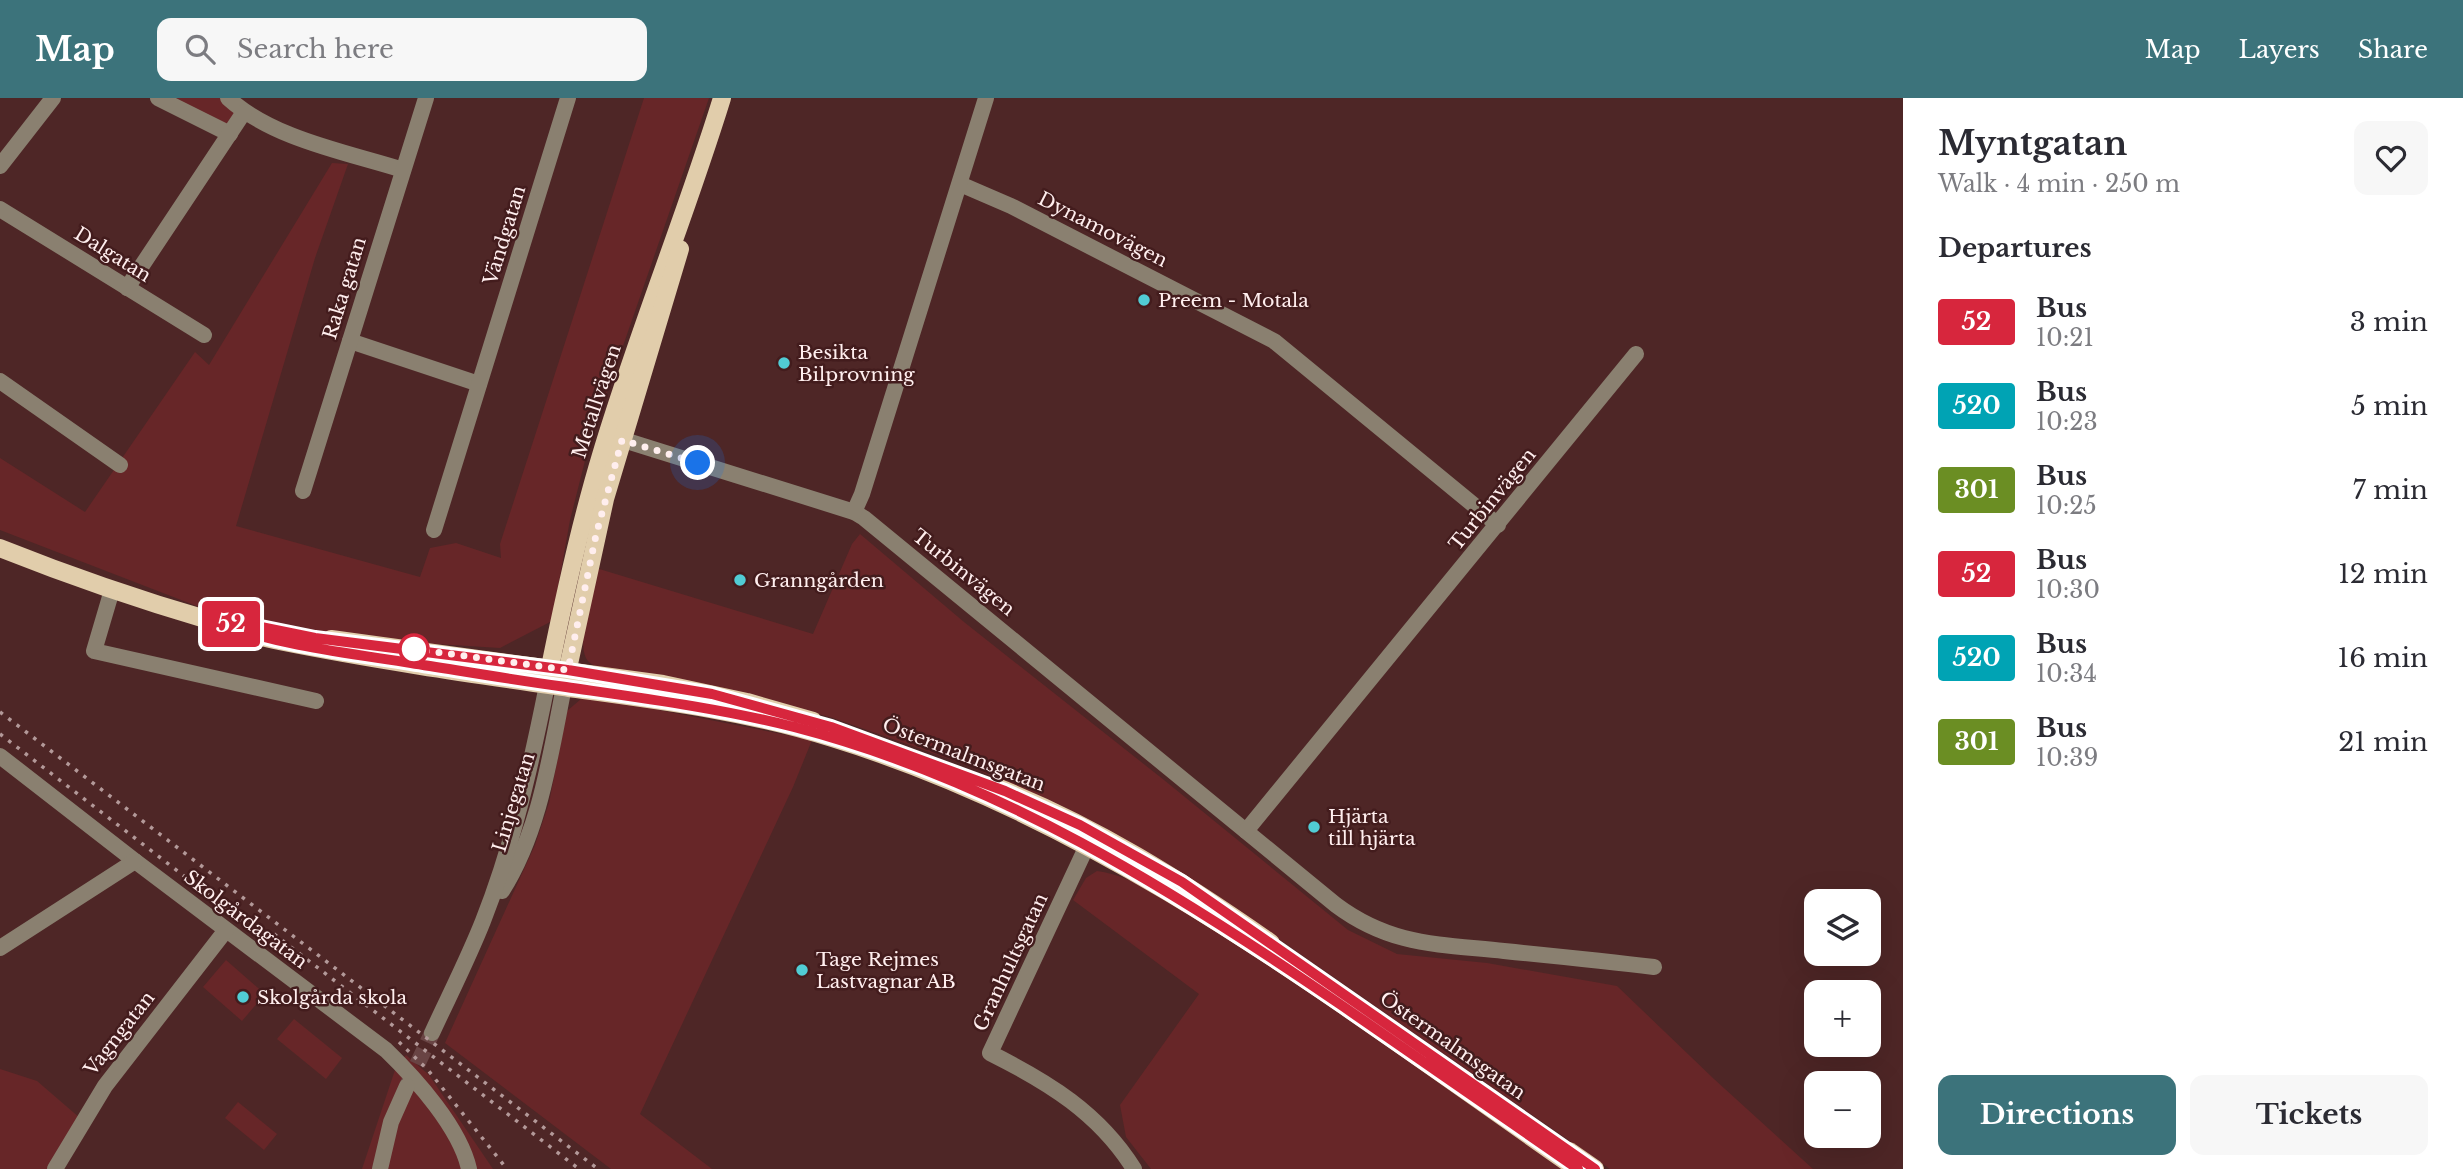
<!DOCTYPE html>
<html lang="en">
<head>
<meta charset="utf-8">
<style>
	:root { --surface:#fff; --page:#f7f7f7; --text:#2b2b33; --muted:#7c7c81; --accent:#3c737b }
	body { margin:0; font-family:"Libre Baskerville",serif; background:var(--page); color:var(--text); height:100vh; display:flex; flex-direction:column; font-size:26px; white-space:nowrap }
	* { box-sizing:border-box; margin:0 }
	p { font-size:23px; color:var(--muted) }
	.icon { flex:none; width:38px; height:38px; fill:none; stroke:currentColor; stroke-width:2; stroke-linecap:round; stroke-linejoin:round }
	.map { position:relative; flex:1; overflow:hidden }
	.details { display:flex; flex-direction:column; background:var(--surface); width:560px }
	.details>* { flex:none }
	.badge { padding:0 14px; border-radius:5px; font-size:24px; line-height:46px }
	.controls { position:absolute; left:1804px; top:791px; display:grid; gap:14px }
	.controls a { display:grid; place-items:center; width:77px; height:77px; border-radius:14px; background:var(--surface); box-shadow:0 7px 28px #0002; font-size:35px }
	.you { position:absolute; width:35px; height:35px; margin:-18px; border:5px solid #fff; border-radius:50%; background:#1a73e8; box-shadow:0 0 0 10px #1a73e833 }
	.map>.badge { position:absolute; translate:-50% -50%; box-shadow:0 0 0 4px #fff }
	h2 { padding:0 35px; font-size:26px; line-height:63px }
	.round { display:grid; place-items:center; flex:none; width:74px; height:74px; border-radius:14px; background:var(--page) }
	.head { display:flex; align-items:center; justify-content:space-between; height:119px; padding:0 35px }
	h1 { font-size:33px; font-weight:800; line-height:52px }
	.action { display:flex; gap:14px; margin-top:auto; padding:14px 35px }
	.action a { flex:1; height:80px; border-radius:14px; background:var(--accent); color:#fff; font-size:28px; font-weight:800; line-height:80px; text-align:center }
	.action a+a { background:var(--page); color:var(--text) }
	ul { padding:0; list-style:none }
	li { display:flex; align-items:center; gap:21px; height:84px; padding:0 35px }
	li div { flex:1 }
	li b { display:block; font-size:26px }
	li em { font-style:normal }
	li .badge { min-width:77px; font-weight:700; text-align:center }
	header { display:flex; align-items:center; gap:42px; box-sizing:border-box; height:98px; padding:0 35px; background:var(--accent); color:#fff }
	header strong { font-size:33px }
	nav { display:flex; gap:38px; margin-inline-start:auto; font-size:24px }
	.search { width:490px; height:63px; background:var(--page); display:flex; align-items:center; gap:18px; box-sizing:border-box; padding:0 24px; border-radius:14px; color:var(--muted); font-size:26px }
	main { display:flex; flex:1; min-height:0 }
	.map>svg:first-child { display:block }
	.green { fill:#672628 }
	.lines { fill:none; stroke-linecap:round; stroke-linejoin:round }
	.minor-tunnel { stroke:#694444; stroke-width:16; stroke-dasharray:16 8; stroke-linecap:butt }
	.minor { stroke:#8a8070; stroke-width:16 }
	.major { stroke:#e1cdab; stroke-width:18 }
	.rail { stroke:#b39999; stroke-width:3.5; stroke-dasharray:3.5 7; stroke-linecap:butt }
	.line-casing { stroke:#fff; stroke-width:16 }
	.line { stroke:#d7263d; stroke-width:10 }
	.walk { stroke:#fee; stroke-width:7; stroke-dasharray:0 12.6 }
	.poi-dot { fill:#51ccd4; stroke:#431c1d; stroke-width:2.5 }
	.stop-dot { fill:#fff; stroke:#d7263d; stroke-width:3.5 }
	.labels { text-anchor:middle; stroke-width:5; stroke-linejoin:round; paint-order:stroke }
	.street-label { font-size:19px; fill:#fee; stroke:#431c1d }
	.poi-label { font-size:19px; fill:#fee; stroke:#431c1d; text-anchor:start }
</style>
</head>
<body>
<header>
<strong>Map</strong>
<div class="search"><svg class="icon" aria-label="search" viewBox="0 0 24 24"><circle cx="10" cy="10" r="6"/><path d="M15 15l6 6"/></svg>Search here</div>
<nav><a>Map</a><a>Layers</a><a>Share</a></nav>
</header>
<main>
<div class="map">
<svg width="1903" height="1071" viewBox="0 0 1903 1071">
	<rect width="100%" height="100%" fill="#4e2626"/>
	<g class="green">
		<polygon points="153,0 228,0 243,15 233,40"/>
		<polygon points="644,0 709,0 590,343 570,422 552,523 500,550 388,543 314,535 207,512 0,432 0,360 85,414 195,254 209,267 332,65 348,66 315,160 236,428 420,479 430,450 456,445 501,460 500,446"/>
		<path d="M860 436 964 524 1164 682 1348 832 1397 856 1487 865 1617 888 1714 981 1813 1071H1610L1234 810 1047 703 969 668 833 620 768 602 600 570C594 567 589 566 586 560 577 542 592 491 596 470L813 536 852 446Z"/>
		<polygon points="581,601 592,601 633,607 812,642 793,689 640,1016 712,1071 611,1071 445,945 535,747 549,705 567,613"/>
		<path d="M1097 773C1136 777 1194 818 1229 841 1343 913 1452 993 1563 1071H1151L1126 1039 1120 1007 1199 896 1073 802 1086 780Z"/>
		<polygon points="226,862 265,896 242,923 203,889"/>
		<polygon points="294,921 342,960 326,981 277,941"/>
		<polygon points="406,957 429,977 493,1071 362,1071 395,972"/>
		<polygon points="0,971 37,983 88,1027 64,1071 0,1071"/>
		<polygon points="238,1004 277,1036 264,1052 225,1020"/>
	</g>
	<g class="lines">
		<polyline class="minor-tunnel" points="407,988 432,935"/>
		<g class="minor">
			<polyline points="158,0 230,36"/>
			<path d="M228 0C273 41 346 54 403 72"/>
			<polyline points="0,68 53,0"/>
			<polyline points="960,86 1011,108 1274,243 1498,427"/>
			<polyline points="0,111 204,237"/>
			<polyline points="127,190 244,14"/>
			<polyline points="350,243 479,286"/>
			<polyline points="0,283 120,367"/>
			<path d="M611 338 854 414 864 420 1336 807C1391 848 1438 846 1504 853 1554 858 1604 863 1654 869"/>
			<polyline points="303,393 426,0"/>
			<polyline points="854,414 862,396 986,0"/>
			<polyline points="434,432 568,0"/>
			<polyline points="112,492 94,553 316,603"/>
			<path d="M0 658 135 763 386 952C416 981 460 1030 469 1071"/>
			<polyline points="1246,733 1636,256"/>
			<path d="M1092 737 990 955C1048 984 1099 1015 1134 1071"/>
			<path d="M502 793C540 733 550 658 564 589"/>
			<polyline points="0,850 135,763"/>
			<path d="M432 935C449 898 468 861 483 823 513 747 531 667 547 587"/>
			<polyline points="55,1071 105,988 226,832"/>
			<polyline points="380,1071 391,1024 407,988"/>
		</g>
		<g class="major">
			<path d="M0 450C70 478 140 502 212 523 235 530 256 539 279 543 374 562 472 576 569 590 657 602 747 613 832 640 1110 725 1342 908 1577 1071"/>
			<polyline points="331,541 663,586 747,604 813,623"/>
			<path d="M548 579C563 504 579 430 601 357 637 236 685 120 722 0"/>
			<polyline points="565,584 605,401 680,151"/>
			<path d="M994 688C1094 727 1184 784 1271 845"/>
			<polyline points="1569,1053 1595,1071"/>
		</g>
		<g class="rail">
			<polyline points="0,614 598,1071"/>
			<polyline points="0,636 280,852"/>
			<polyline points="274,836 579,1071"/>
			<polyline points="399,944 428,972 507,1071"/>
		</g>
	</g>
	<g class="lines">
		<defs>
			<path id="line" d="M1578 1071C1500 1017 1422 963 1344 909 1172 791 998 682 794 629 719 610 642 600 566 589 514 582 462 573 411 565 347 555 282 548 221 526L256 528 315 540 568 572 712 596 831 629 1005 693 1080 727 1182 784 1595 1071"/>
		</defs>
		<use href="#line" class="line-casing"/>
		<use href="#line" class="line"/>
		<polyline class="walk" points="414,551 568,572 596,437 622,342 698,365"/>
	</g>
	<g class="poi-dot">
		<circle cx="1144" cy="202" r="7"/>
		<circle cx="784" cy="265" r="7"/>
		<circle cx="740" cy="482" r="7"/>
		<circle cx="1314" cy="729" r="7"/>
		<circle cx="802" cy="872" r="7"/>
		<circle cx="243" cy="899" r="7"/>
	</g>
	<circle class="stop-dot" cx="414" cy="551" r="14"/>
	<g class="labels">
		<g class="street-label">
			<text transform="translate(1103 131) rotate(27)" y="7">Dynamovägen</text>
			<text transform="translate(504 137) rotate(-73)" y="7">Vändgatan</text>
			<text transform="translate(113 156) rotate(32)" y="7">Dalgatan</text>
			<text transform="translate(344 190) rotate(-73)" y="7">Raka gatan</text>
			<text transform="translate(596 303) rotate(-72)" y="7">Metallvägen</text>
			<text transform="translate(1492 401) rotate(-51)" y="7">Turbinvägen</text>
			<text transform="translate(964 474) rotate(39)" y="7">Turbinvägen</text>
			<text transform="translate(964 656) rotate(21)" y="7">Östermalmsgatan</text>
			<text transform="translate(513 704) rotate(-73)" y="7">Linjegatan</text>
			<text transform="translate(246 821) rotate(37)" y="7">Skolgårdagatan</text>
			<text transform="translate(1010 864) rotate(-65)" y="7">Granhultsgatan</text>
			<text transform="translate(119 935) rotate(-52)" y="7">Vagngatan</text>
			<text transform="translate(1453 947) rotate(35)" y="7">Östermalmsgatan</text>
		</g>
		<g class="poi-label">
			<text x="1158" y="209">Preem - Motala</text>
			<text x="798" y="261">Besikta<tspan x="798" dy="22">Bilprovning</tspan></text>
			<text x="754" y="489">Granngården</text>
			<text x="1328" y="725">Hjärta<tspan x="1328" dy="22">till hjärta</tspan></text>
			<text x="816" y="868">Tage Rejmes<tspan x="816" dy="22">Lastvagnar AB</tspan></text>
			<text x="257" y="906">Skolgårda skola</text>
		</g>
	</g>
</svg>
<div class="controls">
<a><svg class="icon" aria-label="layers" viewBox="0 0 24 24"><path d="M12 4l9 5-9 5-9-5zM3 14l9 5 9-5"/></svg></a>
<a>+</a>
<a>−</a>
</div>
<div class="you" style="left:698px;top:365px"></div>
<b class="badge" style="left:231px;top:526px;background:#d7263d;color:#fff">52</b>
</div>
<section class="details">
<div class="head"><div><h1>Myntgatan</h1><p>Walk · 4 min · 250 m</p></div><a class="round"><svg class="icon" aria-label="heart" viewBox="0 0 24 24"><path d="M12 20l-8-8c-3-5 5-10 8-4 3-6 11-1 8 4z"/></svg></a></div>
<h2>Departures</h2>
<ul>
<li><span class="badge" style="background:#d7263d;color:#fff">52</span><div><b>Bus</b><p>10:21</p></div><em>3 min</em></li>
<li><span class="badge" style="background:#00a3b4;color:#fff">520</span><div><b>Bus</b><p>10:23</p></div><em>5 min</em></li>
<li><span class="badge" style="background:#6b8e23;color:#fff">301</span><div><b>Bus</b><p>10:25</p></div><em>7 min</em></li>
<li><span class="badge" style="background:#d7263d;color:#fff">52</span><div><b>Bus</b><p>10:30</p></div><em>12 min</em></li>
<li><span class="badge" style="background:#00a3b4;color:#fff">520</span><div><b>Bus</b><p>10:34</p></div><em>16 min</em></li>
<li><span class="badge" style="background:#6b8e23;color:#fff">301</span><div><b>Bus</b><p>10:39</p></div><em>21 min</em></li>
</ul>
<div class="action"><a>Directions</a><a>Tickets</a></div>
</section>
</main>
</body>
</html>
